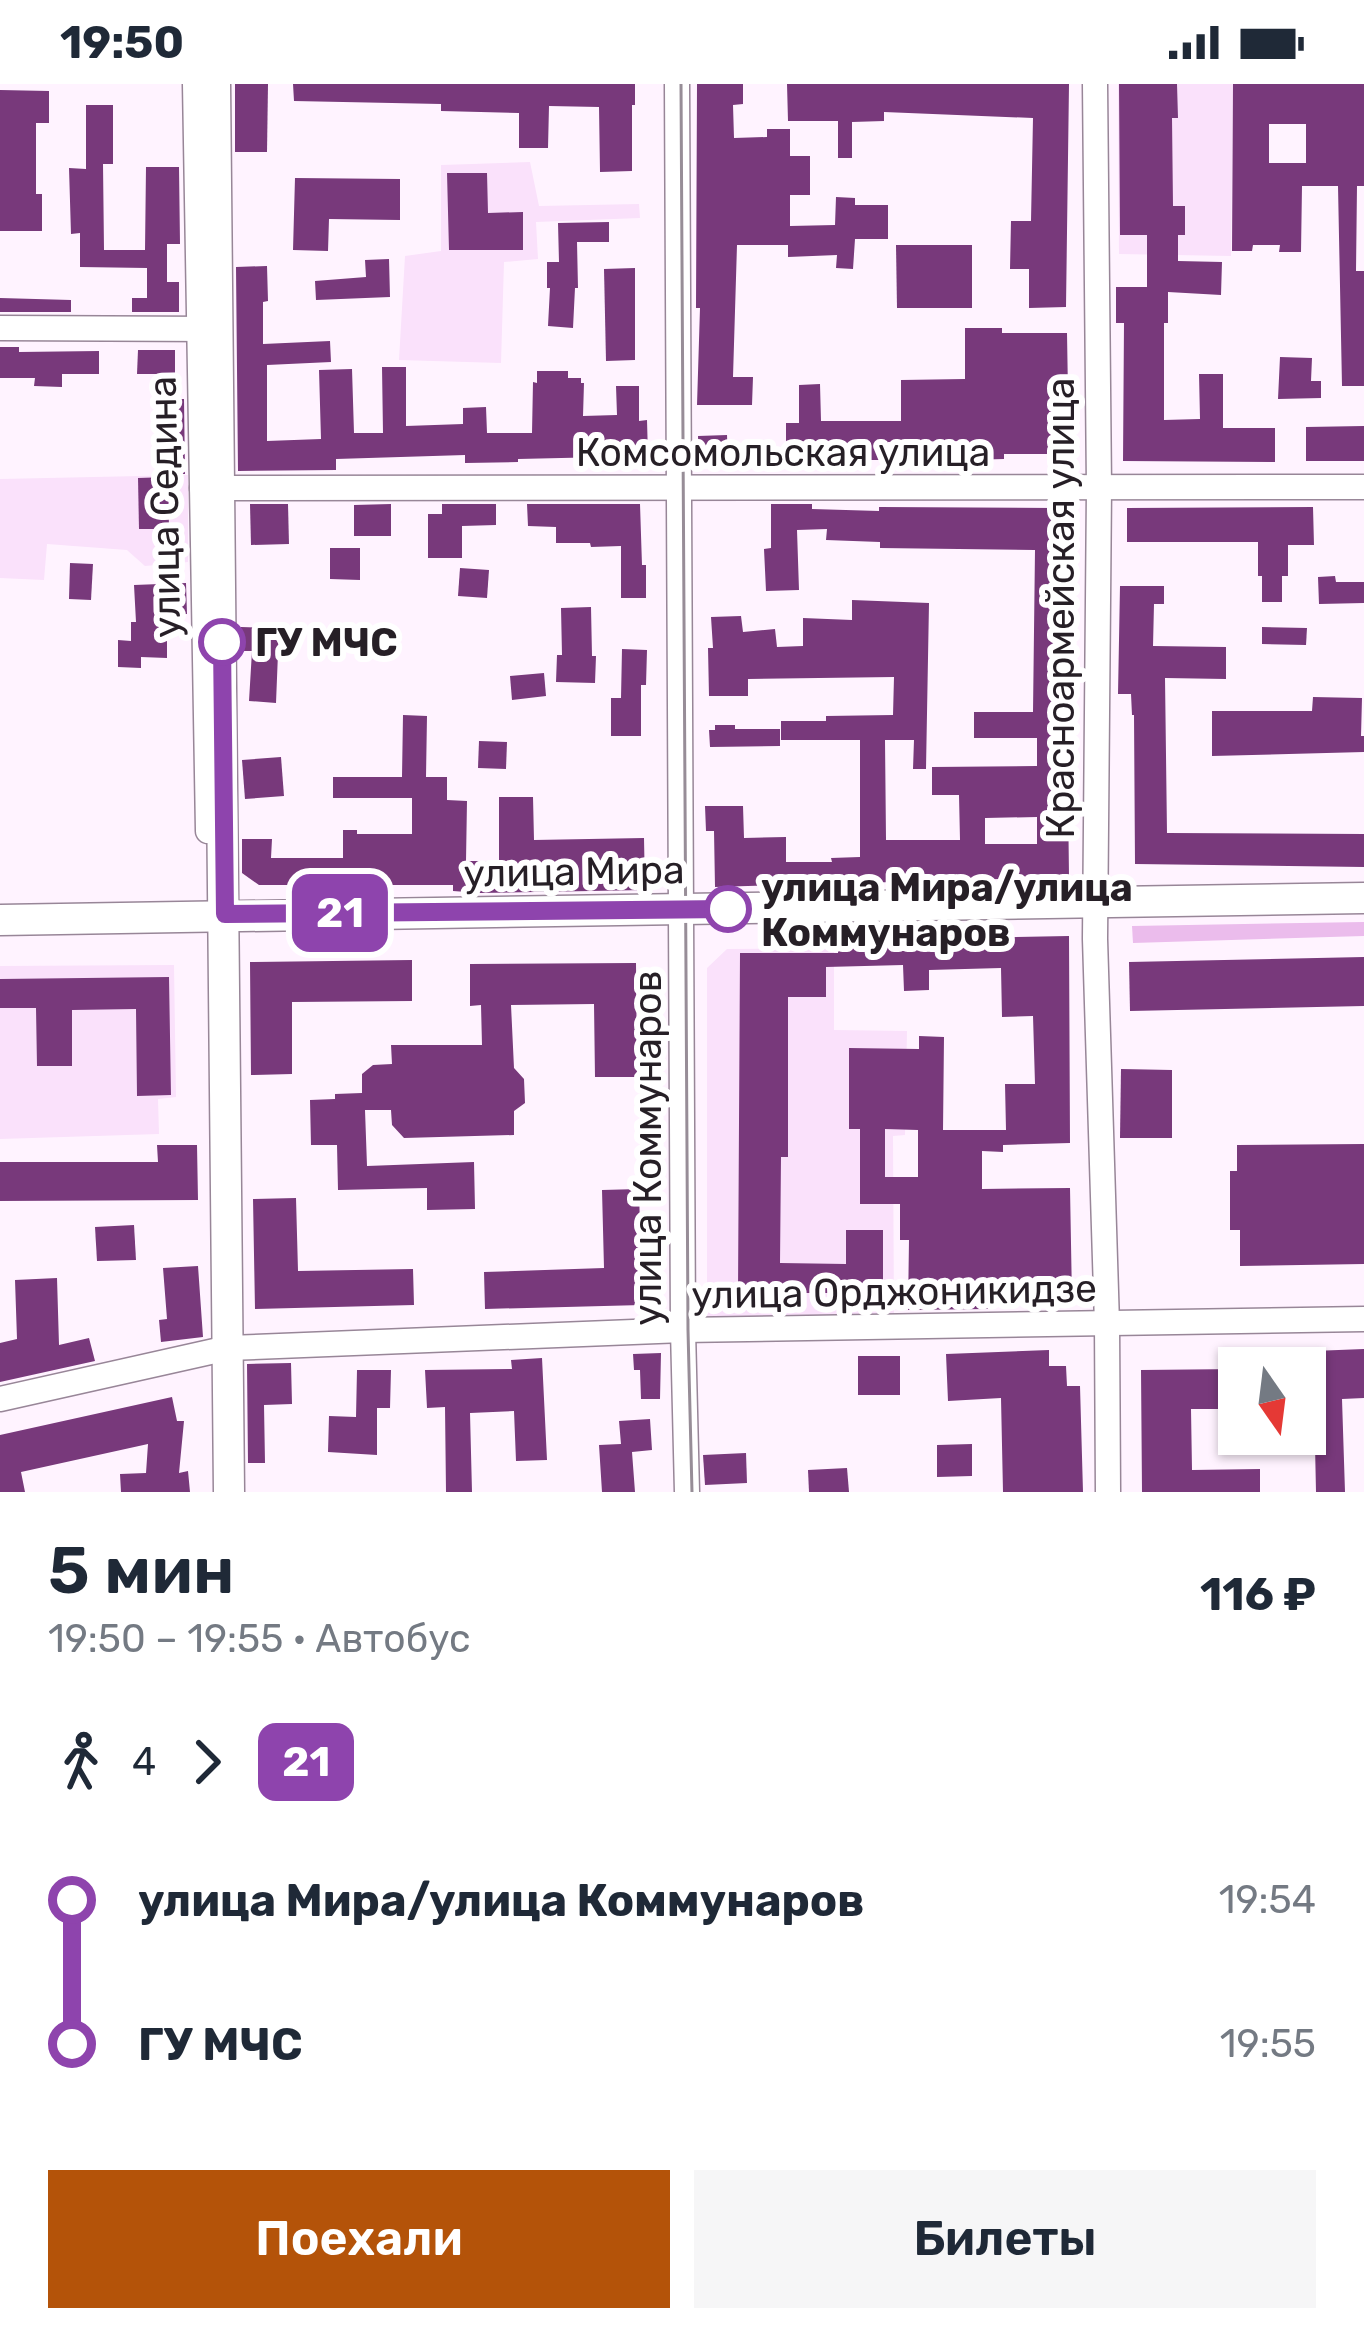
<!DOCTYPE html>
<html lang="ru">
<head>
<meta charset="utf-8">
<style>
	:root { --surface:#fff; --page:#f6f6f7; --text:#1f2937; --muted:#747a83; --accent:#b45309 }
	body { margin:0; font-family:Rubik,sans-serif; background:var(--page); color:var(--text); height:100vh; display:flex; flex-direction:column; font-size:45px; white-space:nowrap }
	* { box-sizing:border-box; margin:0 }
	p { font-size:39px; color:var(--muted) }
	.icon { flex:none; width:66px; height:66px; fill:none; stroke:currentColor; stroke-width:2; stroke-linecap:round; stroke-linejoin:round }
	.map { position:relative; height:1408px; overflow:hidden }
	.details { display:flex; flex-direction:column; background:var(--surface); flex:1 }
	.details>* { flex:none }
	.badge { padding:0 24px; border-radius:18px; font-size:42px; line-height:78px }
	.needle { width:78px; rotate:166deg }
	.fabs { position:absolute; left:1218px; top:1263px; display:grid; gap:24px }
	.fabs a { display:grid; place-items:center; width:108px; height:108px; border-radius:0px; background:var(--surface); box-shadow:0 3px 9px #0004; font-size:60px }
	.map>.badge { position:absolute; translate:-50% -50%; box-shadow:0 0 0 6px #fff }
	.legs { display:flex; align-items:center; gap:18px; height:132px; padding:0 48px; font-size:39px }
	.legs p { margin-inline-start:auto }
	.headline { display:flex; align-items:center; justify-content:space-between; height:204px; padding:0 48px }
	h1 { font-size:66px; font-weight:600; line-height:90px }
	.button { display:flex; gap:24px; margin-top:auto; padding:24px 48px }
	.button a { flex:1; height:138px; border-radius:0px; background:var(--accent); color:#fff; font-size:48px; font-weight:600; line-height:138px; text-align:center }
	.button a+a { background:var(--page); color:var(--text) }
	ul { padding:0 48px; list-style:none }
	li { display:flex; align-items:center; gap:42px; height:144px; font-size:45px }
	li i { display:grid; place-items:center; width:18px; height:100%; margin:0 15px; background:currentColor }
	li i::after { content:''; width:30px; height:30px; margin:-15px; border:9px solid; border-radius:50%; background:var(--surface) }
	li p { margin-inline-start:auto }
	li:first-child i { background:linear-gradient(#0000 50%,currentColor 0) }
	li:last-child i { background:linear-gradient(currentColor 50%,#0000 0) }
	.status { display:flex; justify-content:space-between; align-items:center; height:84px; padding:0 60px; background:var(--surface); direction:ltr }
	.status svg { height:33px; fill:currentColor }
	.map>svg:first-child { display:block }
	.built { fill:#fae1fb }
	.green { fill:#ebbcec }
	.building { fill:#78397b; fill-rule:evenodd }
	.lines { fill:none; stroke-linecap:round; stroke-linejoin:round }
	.minor-casing { stroke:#988698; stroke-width:27 }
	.major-casing { stroke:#988698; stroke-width:33 }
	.minor { stroke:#fff; stroke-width:24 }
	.major { stroke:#fff; stroke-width:30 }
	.tram { stroke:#978d97; stroke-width:3 }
	.line-1-casing { stroke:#fff; stroke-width:27 }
	.line-1 { stroke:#8e44ad; stroke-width:18 }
	.stop-1-dot { fill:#fff; stroke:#8e44ad; stroke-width:6 }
	.labels { text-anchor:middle; stroke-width:12; stroke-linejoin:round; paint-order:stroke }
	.street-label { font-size:39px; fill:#261f26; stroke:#fff }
	.stop-label { font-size:39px; font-weight:bold; fill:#261f26; stroke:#fff; text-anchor:start }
</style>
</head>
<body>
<div class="status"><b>19:50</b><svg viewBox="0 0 49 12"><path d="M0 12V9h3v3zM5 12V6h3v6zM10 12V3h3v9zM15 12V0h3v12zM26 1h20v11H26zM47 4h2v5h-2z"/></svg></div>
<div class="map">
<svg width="1364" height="1408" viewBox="0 0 1364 1408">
	<rect width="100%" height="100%" fill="#fff3ff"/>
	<g class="built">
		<polygon points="1118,0 1233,0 1231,172 1119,170"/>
		<polygon points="530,78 539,122 639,120 640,134 536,138 538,175 504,178 501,279 399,276 405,172 441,167 441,81"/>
		<polygon points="188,391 188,478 145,482 127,466 47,460 44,496 0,494 0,395"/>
		<polygon points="834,864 834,946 907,947 905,1051 893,1052 894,1234 707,1234 707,884 727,865"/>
		<polygon points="174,881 176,1013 158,1015 159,1050 0,1055 0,882"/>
	</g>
	<polygon class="green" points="1364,838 1364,852 1133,859 1132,842"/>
	<g class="building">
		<polygon points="235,0 268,0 267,68 235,68"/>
		<polygon points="293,0 635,0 635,21 632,21 632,87 600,88 599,23 549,22 548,64 519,64 519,29 441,27 441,20 294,17"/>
		<polygon points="697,0 743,0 743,20 733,21 734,54 767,53 767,45 790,45 790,72 810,72 810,111 790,111 790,142 835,141 836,113 855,114 855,121 888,121 888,155 855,155 853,185 836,184 837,171 788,173 788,161 737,161 733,293 753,293 752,321 697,321 700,224 696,224"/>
		<polygon points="787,0 1069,0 1066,223 1029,224 1029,185 1010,185 1011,137 1031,137 1033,34 884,28 884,37 852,38 852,74 838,74 838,37 788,37"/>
		<polygon points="1119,0 1177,0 1178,34 1172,34 1173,122 1185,122 1185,151 1178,151 1178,177 1222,178 1221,211 1168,208 1168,239 1164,239 1164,336 1200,335 1199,290 1223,290 1223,344 1275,344 1275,378 1123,377 1124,239 1116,239 1116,203 1147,203 1147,151 1120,151"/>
		<path d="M1233 0H1364V102H1357L1356 187H1364V302H1342L1338 102H1302L1301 168H1279L1280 161H1253L1252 167H1232ZM1269 40H1306V79H1269Z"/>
		<polygon points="0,6 49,7 49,39 36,39 36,110 42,110 42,147 0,147"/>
		<polygon points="86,21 113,21 113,80 103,80 104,166 145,166 146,83 179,83 180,160 167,160 167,198 179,198 179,228 132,228 132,214 147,214 147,184 80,183 80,149 71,150 69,84 86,85"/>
		<polygon points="447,89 487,89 488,129 523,128 523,166 449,166"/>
		<polygon points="295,94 400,95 400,136 329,135 328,167 293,166"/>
		<polygon points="609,138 609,158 577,158 578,204 575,204 573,244 548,242 550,204 547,204 547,178 559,178 558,139"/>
		<polygon points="896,161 972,161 972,224 897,224"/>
		<polygon points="389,175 390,213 316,216 315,197 366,193 365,176"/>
		<polygon points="267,182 268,217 263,218 263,260 330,257 331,278 267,281 267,357 321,355 319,286 352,285 354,349 383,349 382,283 406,283 406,342 463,340 463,324 486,323 487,349 532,349 533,298 537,299 537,287 568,287 568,294 581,294 581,299 584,299 583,332 617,331 616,302 639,302 639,337 647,336 648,372 518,375 518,378 465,379 465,371 336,375 336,386 238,387 236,183"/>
		<polygon points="635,184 635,276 606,277 604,185"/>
		<polygon points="0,214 71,216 71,228 0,228"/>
		<polygon points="965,244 1002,244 1002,249 1067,249 1069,370 1004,370 1004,375 968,376 968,357 888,358 888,376 786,376 786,339 799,339 799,301 820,300 821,337 901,337 901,296 965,295"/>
		<polygon points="0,263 19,263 19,268 99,267 99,290 62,290 62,303 34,302 35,294 0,294"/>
		<polygon points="138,266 175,266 175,290 137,290"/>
		<polygon points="1280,273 1312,274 1311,297 1321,297 1321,314 1278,315"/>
		<polygon points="161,315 184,315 185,390 166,390 166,358 160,358"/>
		<polygon points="1364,342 1364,377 1306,377 1306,343"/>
		<polygon points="727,351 728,378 699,379 698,352"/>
		<polygon points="168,393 169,445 139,445 138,394"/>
		<polygon points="250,420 288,420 289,460 251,461"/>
		<polygon points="391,420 391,452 354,452 354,421"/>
		<polygon points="442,420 496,420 496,441 462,442 462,474 428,474 428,430 442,430"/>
		<polygon points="527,420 640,420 642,481 646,481 646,514 621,514 621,462 591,463 590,459 556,459 556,443 528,442"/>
		<path d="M771 420H812V425L879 427V423L1055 424 1070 442 1067 628 1069 793 715 803 714 747H706L705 722H743L744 754 786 753V778H832L831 774 860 773V656H781V637H826V632L893 631 894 593 748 595V612H709L708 564H713L711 533 741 532 743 548 775 545 777 563 803 562V534L852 536V516L929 519 926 685H913L914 656H885L886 756H960L959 711H932V683L1037 682V654H974V628H1033L1035 466 880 464V458L826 456 827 445 797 446 799 506 766 507 764 465 771 464ZM1037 733V760H985V734Z"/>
		<polygon points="1313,423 1314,461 1288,461 1288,492 1282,492 1282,518 1262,518 1262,492 1258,492 1258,458 1127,458 1127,424"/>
		<polygon points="330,464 360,464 360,496 330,495"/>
		<polygon points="70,479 93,480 91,516 69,515"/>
		<polygon points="460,484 489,486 487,514 458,512"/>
		<polygon points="1335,492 1336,498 1364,498 1364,519 1319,520 1318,493"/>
		<polygon points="186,499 187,530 167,531 167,574 141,573 141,584 118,583 118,556 131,557 131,538 136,538 134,501"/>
		<polygon points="1120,502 1164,502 1164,520 1154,520 1153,562 1226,563 1226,595 1165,594 1167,749 1364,750 1364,783 1135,780 1134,631 1132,631 1131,610 1118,610"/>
		<polygon points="591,523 592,572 596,572 595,599 556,598 557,571 562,571 561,524"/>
		<polygon points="241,543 279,544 276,619 249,617 252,567 240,567"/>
		<polygon points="1262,543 1307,544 1306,561 1262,560"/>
		<polygon points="622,565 647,566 646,601 641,601 641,652 611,652 611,614 621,614"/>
		<polygon points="544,589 546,612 512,616 510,592"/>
		<polygon points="1313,613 1362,614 1361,652 1364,652 1364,668 1212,672 1212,627 1312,627"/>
		<polygon points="403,631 427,632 426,693 447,693 447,716 467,717 466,777 499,777 499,713 533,713 534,756 644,754 645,806 480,809 453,807 453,801 259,801 242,789 242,755 272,755 271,774 343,774 343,746 357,746 357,750 412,750 412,714 333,714 333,693 402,693"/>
		<polygon points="715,641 735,641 735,645 780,645 780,662 710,663 709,646 715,646"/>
		<polygon points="479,657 507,658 506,685 478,684"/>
		<polygon points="281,673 284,712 245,715 242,676"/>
		<path d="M1069 852 1070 1059 1003 1061V1068L982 1067V1105L1070 1104 1072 1214 988 1216V1225L908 1226 909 1156H900V1120H860V1045H849V964L919 965V952L944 953 943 1046H1006L1005 1000H1035L1033 932 1002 933 1001 884 929 886V906L904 907 903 881 826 883V913H788V1073H781L780 1179 846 1180V1146H883V1209H738L740 869H838V856ZM885 1045 918 1046V1093H885Z"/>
		<polygon points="1364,873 1364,922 1130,927 1129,878"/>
		<polygon points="412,876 412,917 292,918 292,990 251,991 250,878"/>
		<polygon points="636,879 637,993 595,993 594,920 511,921 514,984 524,995 525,1019 514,1027 514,1051 404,1054 392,1041 391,1026 365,1026 367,1082 474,1078 475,1125 427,1126 427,1104 338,1106 337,1061 311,1061 310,1016 335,1015 335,1010 362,1009 362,990 373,981 392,980 391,961 482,961 481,921 470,922 470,880"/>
		<polygon points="169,893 171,1011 137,1012 136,925 72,926 72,982 37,982 36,924 0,924 0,895"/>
		<polygon points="1121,985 1172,986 1172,1054 1120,1054"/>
		<polygon points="1364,1060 1364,1180 1240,1182 1240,1146 1230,1146 1230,1087 1237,1087 1237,1061"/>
		<polygon points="157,1061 197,1061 198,1116 0,1117 0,1078 158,1078"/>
		<polygon points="639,1105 642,1221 485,1225 484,1188 604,1184 602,1106"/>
		<polygon points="296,1114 298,1187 413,1185 414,1221 255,1225 253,1115"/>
		<polygon points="134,1141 136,1176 97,1177 95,1143"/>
		<polygon points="198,1182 203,1253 161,1258 159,1236 167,1235 163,1184"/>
		<polygon points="57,1194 59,1261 89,1254 95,1277 0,1298 0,1259 17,1255 15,1196"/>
		<polygon points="1364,1265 1364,1314 1342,1315 1345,1408 1316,1408 1313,1267"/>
		<polygon points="1049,1266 1049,1282 1066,1282 1067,1302 1080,1302 1083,1408 1003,1408 1001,1314 948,1317 946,1270"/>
		<polygon points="661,1269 660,1315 641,1315 640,1286 634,1286 633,1270"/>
		<rect x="858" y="1272" width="42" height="39"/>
		<polygon points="542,1274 547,1376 516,1377 514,1327 470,1329 472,1408 446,1408 445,1323 427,1324 425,1286 512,1285 511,1276"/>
		<polygon points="291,1279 292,1320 264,1321 265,1379 248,1379 247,1280"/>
		<polygon points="1239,1285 1239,1325 1191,1325 1192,1386 1260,1385 1260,1408 1142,1408 1141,1286"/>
		<polygon points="357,1286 391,1286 390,1324 377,1324 377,1371 328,1368 329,1332 356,1333"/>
		<polygon points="172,1313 177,1337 184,1337 179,1389 188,1387 190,1408 121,1408 120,1390 146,1389 148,1360 21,1388 25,1408 0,1408 0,1351"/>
		<polygon points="650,1335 652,1366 632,1368 635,1408 602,1408 599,1361 621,1360 619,1337"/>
		<polygon points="972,1360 972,1392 937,1393 937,1361"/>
		<polygon points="746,1369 747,1399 705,1401 703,1371"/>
		<polygon points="847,1384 849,1408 809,1408 808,1386"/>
	</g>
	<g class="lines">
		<defs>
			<g id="minor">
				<polyline points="195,0 208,747"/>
				<polyline points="677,0 683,1246 687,1408"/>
				<polyline points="1095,0 1099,404 1095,855 1107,1240 1108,1408"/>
				<polyline points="0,244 214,245"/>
				<polyline points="202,404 1364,403"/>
				<polyline points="0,1315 228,1264 683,1246 1364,1235"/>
			</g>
			<g id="major">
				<polyline points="215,0 229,1408"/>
				<polyline points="0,836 1364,814"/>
			</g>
		</defs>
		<use href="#minor" class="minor-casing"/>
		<use href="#major" class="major-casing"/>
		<use href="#minor" class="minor"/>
		<use href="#major" class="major"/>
		<polyline class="tram" points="681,0 688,1246 692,1408"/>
	</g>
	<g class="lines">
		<defs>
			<polyline id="line-1" points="222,558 225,830 728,825"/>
		</defs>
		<use href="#line-1" class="line-1-casing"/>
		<use href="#line-1" class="line-1"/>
	</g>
	<g class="stop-1-dot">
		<circle cx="222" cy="558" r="21"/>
		<circle cx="728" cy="825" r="21"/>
	</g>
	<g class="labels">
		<g class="street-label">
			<text x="783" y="382">Комсомольская улица</text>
			<text transform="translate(164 423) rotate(-91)" y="14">улица Седина</text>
			<text transform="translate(1060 524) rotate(-90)" y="14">Красноармейская улица</text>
			<text transform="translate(574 787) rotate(-1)" y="14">улица Мира</text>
			<text transform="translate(647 1064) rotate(-90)" y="14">улица Коммунаров</text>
			<text transform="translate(894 1207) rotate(-1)" y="14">улица Орджоникидзе</text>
		</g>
		<g class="stop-label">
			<text x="255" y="572">ГУ МЧС</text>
			<text x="761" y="817">улица Мира/улица<tspan x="761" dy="45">Коммунаров</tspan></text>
		</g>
	</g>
</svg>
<div class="fabs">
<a><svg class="needle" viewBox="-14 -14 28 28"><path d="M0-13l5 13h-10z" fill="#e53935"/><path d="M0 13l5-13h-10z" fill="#747a83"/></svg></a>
</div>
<b class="badge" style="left:340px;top:829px;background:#8e44ad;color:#fff">21</b>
</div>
<section class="details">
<div class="headline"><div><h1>5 мин</h1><p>19:50 – 19:55 · Автобус</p></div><b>116 ₽</b></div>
<div class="legs"><svg class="icon" aria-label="walk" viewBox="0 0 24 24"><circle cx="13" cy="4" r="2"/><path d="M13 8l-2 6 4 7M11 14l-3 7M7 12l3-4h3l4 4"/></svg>4<svg class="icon" aria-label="forward" viewBox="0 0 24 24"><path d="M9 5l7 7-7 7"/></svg><b class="badge" style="background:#8e44ad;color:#fff">21</b></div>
<ul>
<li><i style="color:#8e44ad"></i><b>улица Мира/улица Коммунаров</b><p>19:54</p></li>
<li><i style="color:#8e44ad"></i><b>ГУ МЧС</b><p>19:55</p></li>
</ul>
<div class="button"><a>Поехали</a><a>Билеты</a></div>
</section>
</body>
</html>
